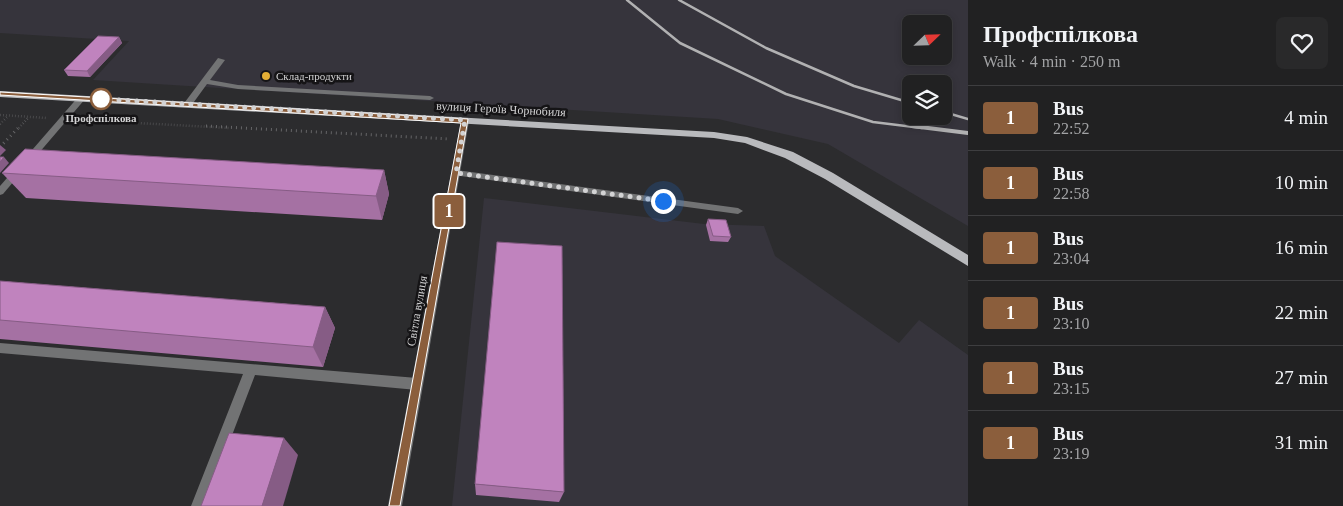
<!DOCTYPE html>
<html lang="en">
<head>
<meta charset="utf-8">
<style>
	:root { --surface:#212122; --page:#29292a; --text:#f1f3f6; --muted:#a2a3a5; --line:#3e3e40 }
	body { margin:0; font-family:Georgia,serif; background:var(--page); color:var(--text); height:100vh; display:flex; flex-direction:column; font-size:19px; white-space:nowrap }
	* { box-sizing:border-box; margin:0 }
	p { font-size:16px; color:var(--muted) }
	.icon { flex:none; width:28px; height:28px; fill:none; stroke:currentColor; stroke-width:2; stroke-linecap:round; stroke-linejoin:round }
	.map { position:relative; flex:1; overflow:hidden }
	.side { display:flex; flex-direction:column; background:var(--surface); width:375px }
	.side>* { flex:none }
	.badge { padding:0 10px; border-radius:4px; font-size:18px; line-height:32px }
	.needle { width:32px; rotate:67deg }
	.controls { position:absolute; left:902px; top:15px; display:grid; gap:10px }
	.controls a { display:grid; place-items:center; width:50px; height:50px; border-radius:8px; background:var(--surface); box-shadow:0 2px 8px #0003,0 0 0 1px var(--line); font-size:25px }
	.you { position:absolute; width:25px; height:25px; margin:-12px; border:4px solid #fff; border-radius:50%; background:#1a73e8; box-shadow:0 0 0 8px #1a73e833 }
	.map>.badge { position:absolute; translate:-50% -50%; box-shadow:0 0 0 2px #fff }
	.round { display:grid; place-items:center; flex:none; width:52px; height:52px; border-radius:8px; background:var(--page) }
	.head { display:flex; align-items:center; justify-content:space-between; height:85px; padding:0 15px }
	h1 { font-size:24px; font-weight:700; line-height:38px }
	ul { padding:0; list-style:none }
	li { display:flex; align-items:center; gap:15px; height:65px; padding:0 15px; border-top:1px solid var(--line) }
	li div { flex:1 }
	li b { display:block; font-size:19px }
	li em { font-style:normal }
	li .badge { min-width:55px; font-weight:700; text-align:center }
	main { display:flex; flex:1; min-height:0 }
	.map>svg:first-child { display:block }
	.built { fill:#36343c; fill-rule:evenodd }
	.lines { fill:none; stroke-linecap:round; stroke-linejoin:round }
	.path-far1 { stroke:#656567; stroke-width:2.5; stroke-dasharray:0.5 2.5; stroke-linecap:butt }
	.path { stroke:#656567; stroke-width:3; stroke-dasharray:1 4; stroke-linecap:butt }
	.service { fill:#727374; fill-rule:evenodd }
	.minor { fill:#727374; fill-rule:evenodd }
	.tertiary { fill:#727374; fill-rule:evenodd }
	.primary { fill:#b9babd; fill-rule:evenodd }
	.rail-far1 { stroke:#b1b1b2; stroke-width:2.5 }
	.rail { stroke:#b1b1b2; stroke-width:4 }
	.wall { fill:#a571a3 }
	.shaded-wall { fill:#865c85 }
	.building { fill:#c083be; stroke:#865c85 }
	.line { fill:#8b5e3c; stroke:#fff }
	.walk { stroke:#d3d3d4; stroke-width:5; stroke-dasharray:0 9 }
	.poi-dot { fill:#e3ae35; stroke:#151416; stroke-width:2 }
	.stop-dot { fill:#fff; stroke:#8b5e3c; stroke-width:2.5 }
	.labels { text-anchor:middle; stroke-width:5; stroke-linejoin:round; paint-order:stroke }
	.far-poi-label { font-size:11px; fill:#d3d3d4; stroke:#151416; text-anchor:start }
	.far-stop-label { font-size:11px; font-weight:bold; fill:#d3d3d4; stroke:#151416 }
	.street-label { font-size:12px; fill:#d3d3d4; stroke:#151416 }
</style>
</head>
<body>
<main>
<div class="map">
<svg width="968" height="506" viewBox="0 0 968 506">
	<rect width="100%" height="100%" fill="#2c2c2e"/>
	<g class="built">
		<path d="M0 0H968V226L828 144 718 119 93 80 129 41 0 33ZM911 24H944V56H911ZM911 84H944V116H911Z"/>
		<polygon points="484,198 704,224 764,226 775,256 899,343 919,320 968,355 968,506 452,506"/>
	</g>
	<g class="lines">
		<g class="path-far1">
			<polyline points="0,115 47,118"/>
			<polyline points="81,120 230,128"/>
			<polyline points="0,124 8,116"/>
			<polyline points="19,128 28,118"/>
		</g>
		<g class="path">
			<polyline points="206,126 449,139"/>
			<polyline points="0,147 20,126"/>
		</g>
		<g class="service">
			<polygon points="218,58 225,60 210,80 238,85 430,96 434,98 430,100 238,89 207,84 191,106 185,106 185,102"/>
			<polygon points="456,170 738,208 743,211 738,214 453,175 452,173 453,171"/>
			<polygon points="0,343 417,378 421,380 423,384 421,388 417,390 255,375 205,506 191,506 243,374 0,353"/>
		</g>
		<g class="minor">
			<polygon points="79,96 82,96 86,98 32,161 26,161 25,159 26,157"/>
			<polygon points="17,169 20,170 21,172 20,174 3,194 0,195 0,186 14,170"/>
		</g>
		<polygon class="tertiary" points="465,118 469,121 402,506 388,506 461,121"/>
		<polygon class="primary" points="0,91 714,132 747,137 793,152 833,173 968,255 968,266 825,179 785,158 745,143 714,138 0,97"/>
		<g class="rail-far1">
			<polyline points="627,0 680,43 786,94 873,122 922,128"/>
			<polyline points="679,0 766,48 854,86 911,103"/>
			<polyline points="944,112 968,119"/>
		</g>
		<polyline class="rail" points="912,126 968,133"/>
	</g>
	<g class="wall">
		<polygon points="119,37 122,43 90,77 68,76 64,70"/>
		<polygon points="384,170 389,194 382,220 26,198 2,173"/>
		<polygon points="708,219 731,237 728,242 710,241 706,225"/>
		<polygon points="0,281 325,307 335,328 323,367 0,339"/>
		<polygon points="475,484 564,492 559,502 476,495"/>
	</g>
	<g class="shaded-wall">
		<polygon points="119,37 122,43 90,77 87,71"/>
		<polygon points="0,145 6,150 0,156"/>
		<polygon points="4,157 9,163 0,173 0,162"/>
		<polygon points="384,170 389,194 382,220 376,196"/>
		<polygon points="325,307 335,328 323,367 313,347"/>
		<polygon points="284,438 298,455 283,506 262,506"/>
	</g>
	<g class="building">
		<polygon points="98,36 119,37 87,71 64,70"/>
		<polygon points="25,149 384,170 376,196 2,173"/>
		<polygon points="0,157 4,157 0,162"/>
		<polygon points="708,219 726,220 731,237 713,236"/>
		<polygon points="497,242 562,246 564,492 475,484"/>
		<polygon points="0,281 325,307 313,347 0,320"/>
		<polygon points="229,433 284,438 262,506 201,506"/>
	</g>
	<polygon class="line" points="0,92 468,119 400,506 389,506 461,123 0,95"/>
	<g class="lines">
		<polyline class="walk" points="101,99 465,120 456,173 663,201"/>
	</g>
	<circle class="poi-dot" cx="266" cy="76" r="5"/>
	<circle class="stop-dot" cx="101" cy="99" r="10"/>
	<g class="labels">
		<g class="far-poi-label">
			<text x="276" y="80">Склад-продукти</text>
		</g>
		<g class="far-stop-label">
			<text x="101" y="122">Профспілкова</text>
		</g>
		<g class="street-label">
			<text transform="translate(501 109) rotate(3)" y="4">вулиця Героїв Чорнобиля</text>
			<text transform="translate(417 311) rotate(-80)" y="4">Світла вулиця</text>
		</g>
	</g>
</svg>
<div class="controls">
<a><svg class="needle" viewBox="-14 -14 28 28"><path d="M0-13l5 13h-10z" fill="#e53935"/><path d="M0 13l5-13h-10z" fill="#a2a3a5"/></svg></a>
<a><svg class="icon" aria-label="layers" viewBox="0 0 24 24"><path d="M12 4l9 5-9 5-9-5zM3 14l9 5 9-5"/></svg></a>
</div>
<div class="you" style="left:663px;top:201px"></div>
<b class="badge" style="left:449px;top:211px;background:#8b5e3c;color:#fff">1</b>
</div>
<section class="side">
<div class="head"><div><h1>Профспілкова</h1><p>Walk · 4 min · 250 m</p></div><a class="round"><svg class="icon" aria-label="heart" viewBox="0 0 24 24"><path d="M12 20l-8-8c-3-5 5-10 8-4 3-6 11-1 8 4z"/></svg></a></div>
<ul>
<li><span class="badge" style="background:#8b5e3c;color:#fff">1</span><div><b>Bus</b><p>22:52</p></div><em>4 min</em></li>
<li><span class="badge" style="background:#8b5e3c;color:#fff">1</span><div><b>Bus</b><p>22:58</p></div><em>10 min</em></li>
<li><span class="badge" style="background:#8b5e3c;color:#fff">1</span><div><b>Bus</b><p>23:04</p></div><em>16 min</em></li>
<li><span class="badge" style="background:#8b5e3c;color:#fff">1</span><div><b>Bus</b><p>23:10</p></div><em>22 min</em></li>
<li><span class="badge" style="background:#8b5e3c;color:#fff">1</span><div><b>Bus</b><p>23:15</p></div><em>27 min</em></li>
<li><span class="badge" style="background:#8b5e3c;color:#fff">1</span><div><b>Bus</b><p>23:19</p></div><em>31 min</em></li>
</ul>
</section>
</main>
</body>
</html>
